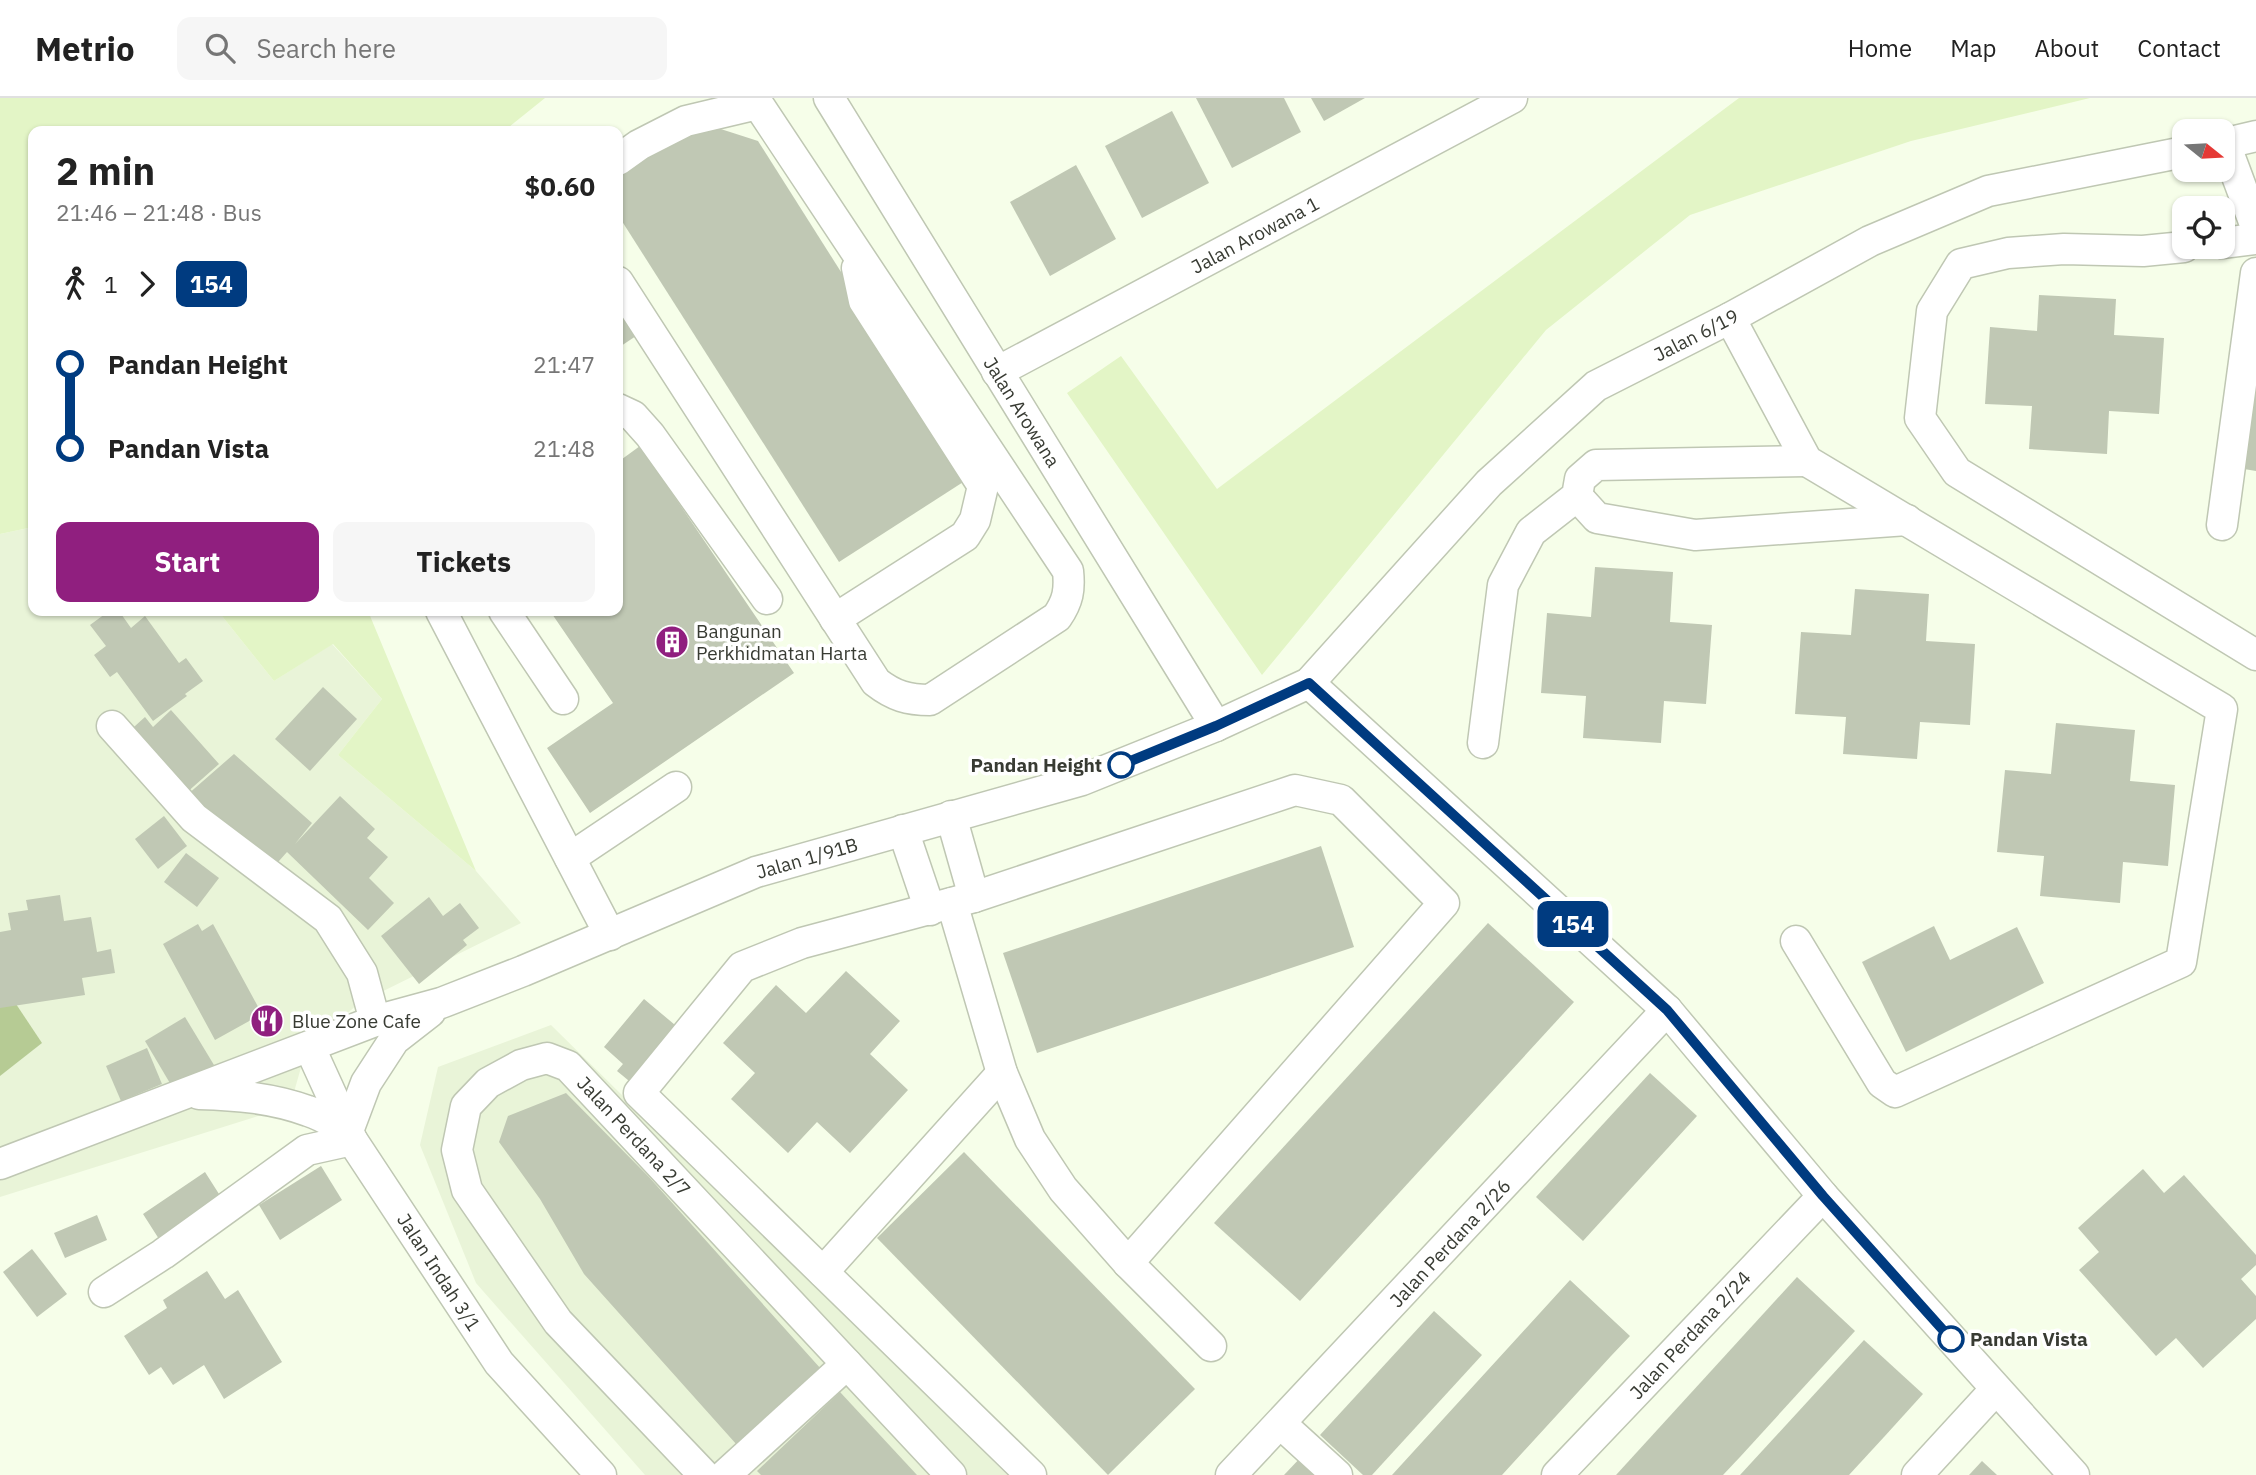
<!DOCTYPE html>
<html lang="en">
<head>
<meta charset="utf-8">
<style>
	:root { --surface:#fff; --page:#f6f6f6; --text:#222; --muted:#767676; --line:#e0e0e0; --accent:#901f7f }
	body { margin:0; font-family:"IBM Plex Sans",sans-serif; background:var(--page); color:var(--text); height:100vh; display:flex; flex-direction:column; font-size:26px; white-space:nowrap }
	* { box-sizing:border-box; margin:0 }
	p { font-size:23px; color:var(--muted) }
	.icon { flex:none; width:38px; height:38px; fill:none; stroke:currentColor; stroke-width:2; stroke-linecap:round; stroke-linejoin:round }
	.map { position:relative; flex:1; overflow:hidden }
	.sheet { position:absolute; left:28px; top:28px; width:595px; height:490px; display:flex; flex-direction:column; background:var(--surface); border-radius:14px; box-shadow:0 2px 5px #0004 }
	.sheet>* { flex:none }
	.badge { padding:0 14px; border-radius:10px; font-size:24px; line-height:46px }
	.needle { width:46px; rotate:108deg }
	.fabs { position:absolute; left:2172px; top:21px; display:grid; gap:14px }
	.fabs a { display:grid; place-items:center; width:63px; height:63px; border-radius:14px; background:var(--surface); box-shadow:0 2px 5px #0004; font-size:35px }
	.map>.badge { position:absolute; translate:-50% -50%; box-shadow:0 0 0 4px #fff }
	.legs { display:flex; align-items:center; gap:10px; height:77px; padding:0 28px; font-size:23px }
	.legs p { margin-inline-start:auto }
	.overview { display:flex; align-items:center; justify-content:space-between; height:119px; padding:0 28px }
	h1 { font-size:38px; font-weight:700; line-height:52px }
	.primary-button { display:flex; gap:14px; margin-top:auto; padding:14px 28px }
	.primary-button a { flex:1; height:80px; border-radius:14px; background:var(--accent); color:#fff; font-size:28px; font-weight:700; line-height:80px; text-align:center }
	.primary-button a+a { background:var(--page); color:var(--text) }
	ul { padding:0 28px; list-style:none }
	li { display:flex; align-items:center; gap:24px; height:84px; font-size:26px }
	li i { display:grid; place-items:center; width:10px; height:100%; margin:0 9px; background:currentColor }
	li i::after { content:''; width:18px; height:18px; margin:-9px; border:5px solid; border-radius:50%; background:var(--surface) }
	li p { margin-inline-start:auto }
	li:first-child i { background:linear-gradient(#0000 50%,currentColor 0) }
	li:last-child i { background:linear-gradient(currentColor 50%,#0000 0) }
	header { display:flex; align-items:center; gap:42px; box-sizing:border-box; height:98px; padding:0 35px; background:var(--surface); border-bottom:2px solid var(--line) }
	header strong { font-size:33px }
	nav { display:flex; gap:38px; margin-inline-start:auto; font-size:24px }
	.search { width:490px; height:63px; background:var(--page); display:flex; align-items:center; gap:18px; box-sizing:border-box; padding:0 24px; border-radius:14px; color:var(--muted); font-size:26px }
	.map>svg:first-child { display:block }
	.built { fill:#e9f4d8 }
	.green { fill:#e3f5c6 }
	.water { fill:#b6cb94 }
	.building { fill:#c0c8b4 }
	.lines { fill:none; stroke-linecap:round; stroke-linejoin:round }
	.minor-casing { stroke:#bfc7b3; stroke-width:33 }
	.minor { stroke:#fff; stroke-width:30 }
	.line-1-casing { stroke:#fff; stroke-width:16 }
	.line-1 { stroke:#003b80; stroke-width:10 }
	.stop-1-dot { fill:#fff; stroke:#003b80; stroke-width:3.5 }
	.labels { text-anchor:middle; stroke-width:7; stroke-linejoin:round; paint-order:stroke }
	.street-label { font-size:19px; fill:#383b33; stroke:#fff }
	.poi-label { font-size:19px; fill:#383b33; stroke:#fff; text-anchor:start }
	.stop-label { font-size:19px; font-weight:bold; fill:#383b33; stroke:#fff; text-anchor:end }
</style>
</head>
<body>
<header>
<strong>Metrio</strong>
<div class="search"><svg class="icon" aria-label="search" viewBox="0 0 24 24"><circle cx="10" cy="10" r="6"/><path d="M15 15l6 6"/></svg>Search here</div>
<nav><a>Home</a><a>Map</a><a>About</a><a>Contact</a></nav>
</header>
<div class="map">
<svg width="2256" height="1377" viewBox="0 0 2256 1377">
	<rect width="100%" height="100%" fill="#f6fee9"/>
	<g class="built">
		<polygon points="33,429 33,513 218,513 274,583 332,546 382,601 338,657 476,773 521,825 359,905 306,952 290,1008 0,1099 0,436"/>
		<polygon points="551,927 1007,1377 645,1377 476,1185 420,1047 438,969"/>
	</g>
	<g class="green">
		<polygon points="0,0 545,0 504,33 33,33 33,429 0,436"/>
		<polygon points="1739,0 2090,0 1911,43 1690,117 1546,232 1262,577 1067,295 1121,258 1217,391"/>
		<polygon points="218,513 368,513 476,773 338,657 382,601 333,546 274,583"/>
	</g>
	<polygon class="water" points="0,894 12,900 42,945 0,978"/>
	<g class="building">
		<polygon points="1196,0 1284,0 1301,34 1232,70"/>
		<polygon points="1311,0 1365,0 1324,23"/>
		<polygon points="1172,13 1209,85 1142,120 1105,48"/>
		<polygon points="699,24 758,43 971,379 839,464 618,117 618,76"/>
		<polygon points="1076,67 1116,141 1050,178 1010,104"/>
		<polygon points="2039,197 2116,201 2114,237 2164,240 2159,316 2109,313 2107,356 2029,351 2032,308 1985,306 1990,229 2037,233"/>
		<polygon points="618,209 636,238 618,250"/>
		<polygon points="2254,290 2256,290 2256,373 2244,371"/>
		<polygon points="640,348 794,575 590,715 547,650 613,605 550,513 618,513 618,364"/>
		<polygon points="1595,469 1673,474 1670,524 1712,527 1706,606 1664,603 1661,645 1583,640 1586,598 1541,595 1547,515 1591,519"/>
		<polygon points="1855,491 1929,496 1926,543 1975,546 1970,627 1920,624 1917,661 1843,656 1846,619 1795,616 1801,534 1851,537"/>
		<polygon points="109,513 119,513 131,530 145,518 179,565 186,560 203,583 185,596 187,598 153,623 117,574 110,579 94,557 106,548 90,527"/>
		<polygon points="323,589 357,621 310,673 275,641"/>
		<polygon points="171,612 219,666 185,696 125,637 145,619 153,629"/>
		<polygon points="2056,625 2135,632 2130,683 2175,687 2168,768 2123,764 2120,805 2040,798 2044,758 1997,754 2005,672 2051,676"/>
		<polygon points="234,656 312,725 295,746 340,698 375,731 367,740 388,759 369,780 394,805 368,832 287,754 271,772 187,697"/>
		<polygon points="164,718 187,748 158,771 135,741"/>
		<polygon points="1321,748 1354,849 1037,955 1003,855"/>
		<polygon points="186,755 219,780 197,809 164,784"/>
		<polygon points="60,797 64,823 91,819 97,854 111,851 115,875 82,880 85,897 0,910 0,834 11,832 8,815 28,812 26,802"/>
		<polygon points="429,799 443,818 460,805 479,830 463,842 467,847 419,886 381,838"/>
		<polygon points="1488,825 1574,904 1300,1203 1214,1125"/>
		<polygon points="198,826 202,833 213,826 262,916 215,942 163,846"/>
		<polygon points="1934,828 1950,862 2017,829 2044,885 1906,954 1862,864"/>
		<polygon points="846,873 900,923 870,956 908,992 850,1055 817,1024 788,1055 731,1001 755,975 723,945 776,887 806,915"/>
		<polygon points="644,901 681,932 634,987 617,973 623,966 604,949"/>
		<polygon points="185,919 214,967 174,992 145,943"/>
		<polygon points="147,950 162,986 121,1003 106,968"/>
		<polygon points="1650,975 1697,1018 1583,1143 1536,1099"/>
		<polygon points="566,995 649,1079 821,1271 737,1347 584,1176 540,1101 499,1044 508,1018"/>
		<polygon points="964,1054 1195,1291 1108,1377 877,1140"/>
		<polygon points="321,1068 342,1102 280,1142 259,1107"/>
		<polygon points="2143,1071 2164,1095 2184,1077 2256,1157 2256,1167 2241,1181 2256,1198 2256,1221 2203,1270 2176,1240 2156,1258 2079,1172 2099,1154 2078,1130"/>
		<polygon points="205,1074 219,1096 230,1088 240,1103 166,1152 143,1116"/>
		<polygon points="97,1117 107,1142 65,1160 54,1135"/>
		<polygon points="32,1151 67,1196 37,1219 3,1174"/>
		<polygon points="207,1173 225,1201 238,1192 282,1264 224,1301 204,1267 173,1287 161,1269 149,1277 124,1238 167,1210 163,1202"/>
		<polygon points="1797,1179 1855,1233 1740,1359 1723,1377 1616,1377"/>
		<polygon points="1570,1182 1630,1238 1611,1258 1502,1377 1392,1377"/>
		<polygon points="1434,1213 1482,1257 1372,1377 1363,1377 1320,1337"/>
		<polygon points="1864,1242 1923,1296 1884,1339 1849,1377 1740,1377"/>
		<polygon points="840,1294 917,1377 761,1377 757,1373"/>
		<polygon points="1303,1357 1324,1377 1284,1377"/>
		<polygon points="1982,1363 1997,1377 1969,1377"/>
	</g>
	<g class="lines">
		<defs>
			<g id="minor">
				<polyline points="829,0 1216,628"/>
				<polyline points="2222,46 2256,38"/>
				<polyline points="2225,46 2256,129"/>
				<path d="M618 62 639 47 686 23 758 6 1068 473C1070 492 1068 503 1057 519L930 602C908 602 894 598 876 584L618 184"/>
				<polyline points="2222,145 2256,141"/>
				<polyline points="2184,149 2143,153 2064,151 2008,155 1961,166 1932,213 1920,320 1957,374 2256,557"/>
				<polyline points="1730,220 1807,363 2222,611 2181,864 1895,994 1882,985 1796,843"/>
				<polyline points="997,274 1512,0"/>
				<polyline points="618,311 633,318 650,337 767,501"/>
				<polyline points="1577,398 1597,420 1695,437 1907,422"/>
				<polyline points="2222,427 2256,175"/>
				<polyline points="441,513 610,837"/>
				<polyline points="504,513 563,601"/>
				<polyline points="835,521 965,438 975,422 983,388 864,203 857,170"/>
				<polyline points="1309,585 1667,912 1823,1098 2074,1377"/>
				<polyline points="112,628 194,720 328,821 362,875 375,923"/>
				<polyline points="1483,645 1503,487 1531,434 1577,398 1580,381 1596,367 1807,363"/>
				<polyline points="951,718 974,799"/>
				<polyline points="903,732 930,812"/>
				<polyline points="570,760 676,689"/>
				<polyline points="952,805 1002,975 1030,1041 1063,1091 1128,1165 1211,1248"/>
				<polyline points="310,950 352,1042 499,1265 601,1377"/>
				<path d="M199 996C236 997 273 1000 308 1013 322 1017 335 1026 348 1033L366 985 394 942 430 914"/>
				<polyline points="0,1066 375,923 441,905 523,873 756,774 1082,682 1216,628 1309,585 1489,385 1596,288 1730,220 1870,143 1988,93 2184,54"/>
				<polyline points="823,1174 1002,975"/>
				<polyline points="104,1194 163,1156 307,1052 352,1042"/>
				<polyline points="1281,1326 1337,1377"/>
				<polyline points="704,1377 558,1224 467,1092 457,1052 466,1008 488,985 521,967 547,960 568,968 951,1377"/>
				<polyline points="725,1377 847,1266"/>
				<polyline points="1031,1377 639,995 742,869 802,845 974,799 1295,692 1341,702 1444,805 1128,1165"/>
				<polyline points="1231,1377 1667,912"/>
				<polyline points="1557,1377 1823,1098"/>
				<polyline points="1917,1377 1996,1291"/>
			</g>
		</defs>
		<use href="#minor" class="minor-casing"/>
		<use href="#minor" class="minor"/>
	</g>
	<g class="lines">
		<defs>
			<polyline id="line-1" points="1121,667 1216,628 1309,585 1667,912 1823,1098 1951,1241"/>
		</defs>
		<use href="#line-1" class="line-1-casing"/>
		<use href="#line-1" class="line-1"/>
	</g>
	<defs>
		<symbol id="building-disc" viewBox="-11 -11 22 22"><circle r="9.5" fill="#901f7f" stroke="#fff"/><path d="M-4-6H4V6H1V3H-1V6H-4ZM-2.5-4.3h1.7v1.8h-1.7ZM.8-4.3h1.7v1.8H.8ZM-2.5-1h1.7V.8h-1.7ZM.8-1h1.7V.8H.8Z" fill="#fff"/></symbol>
		<symbol id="restaurant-disc" viewBox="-11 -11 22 22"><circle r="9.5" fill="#901f7f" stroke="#fff"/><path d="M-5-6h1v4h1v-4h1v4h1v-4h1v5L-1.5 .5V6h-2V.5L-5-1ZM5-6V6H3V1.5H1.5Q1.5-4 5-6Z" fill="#fff"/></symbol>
	</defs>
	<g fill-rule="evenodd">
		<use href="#building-disc" x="653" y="525" width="38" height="38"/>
		<use href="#restaurant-disc" x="248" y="904" width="38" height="38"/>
	</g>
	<g class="stop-1-dot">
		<circle cx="1121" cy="667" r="12"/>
		<circle cx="1951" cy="1241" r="12"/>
	</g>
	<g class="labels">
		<g class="street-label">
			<text transform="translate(1255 137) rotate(-28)" y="7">Jalan Arowana 1</text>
			<text transform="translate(1696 237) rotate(-27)" y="7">Jalan 6/19</text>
			<text transform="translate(1022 314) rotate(58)" y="7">Jalan Arowana</text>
			<text transform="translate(807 760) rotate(-16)" y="7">Jalan 1/91B</text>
			<text transform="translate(634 1038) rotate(47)" y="7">Jalan Perdana 2/7</text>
			<text transform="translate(1450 1145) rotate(-47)" y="7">Jalan Perdana 2/26</text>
			<text transform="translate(439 1174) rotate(57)" y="7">Jalan Indah 3/1</text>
			<text transform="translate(1690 1237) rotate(-47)" y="7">Jalan Perdana 2/24</text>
		</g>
		<g class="poi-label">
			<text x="696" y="540">Bangunan<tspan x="696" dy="22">Perkhidmatan Harta</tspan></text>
			<text x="292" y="930">Blue Zone Cafe</text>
		</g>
		<g class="stop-label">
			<text x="1102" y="674">Pandan Height</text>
			<text x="1970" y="1248" text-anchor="start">Pandan Vista</text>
		</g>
	</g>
</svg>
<div class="fabs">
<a><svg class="needle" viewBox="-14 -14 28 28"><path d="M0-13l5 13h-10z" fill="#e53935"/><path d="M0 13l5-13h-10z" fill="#767676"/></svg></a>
<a><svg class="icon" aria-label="locate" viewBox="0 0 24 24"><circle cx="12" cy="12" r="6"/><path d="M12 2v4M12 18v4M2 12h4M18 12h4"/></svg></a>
</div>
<b class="badge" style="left:1573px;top:826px;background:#003b80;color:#fff">154</b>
<section class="sheet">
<div class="overview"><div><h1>2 min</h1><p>21:46 – 21:48 · Bus</p></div><b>$0.60</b></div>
<div class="legs"><svg class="icon" aria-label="walk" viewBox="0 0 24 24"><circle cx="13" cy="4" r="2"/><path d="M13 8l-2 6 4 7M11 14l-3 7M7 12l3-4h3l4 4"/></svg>1<svg class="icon" aria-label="forward" viewBox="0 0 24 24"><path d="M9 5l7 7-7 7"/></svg><b class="badge" style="background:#003b80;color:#fff">154</b></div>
<ul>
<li><i style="color:#003b80"></i><b>Pandan Height</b><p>21:47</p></li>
<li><i style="color:#003b80"></i><b>Pandan Vista</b><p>21:48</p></li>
</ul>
<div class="primary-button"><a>Start</a><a>Tickets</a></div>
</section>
</div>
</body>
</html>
